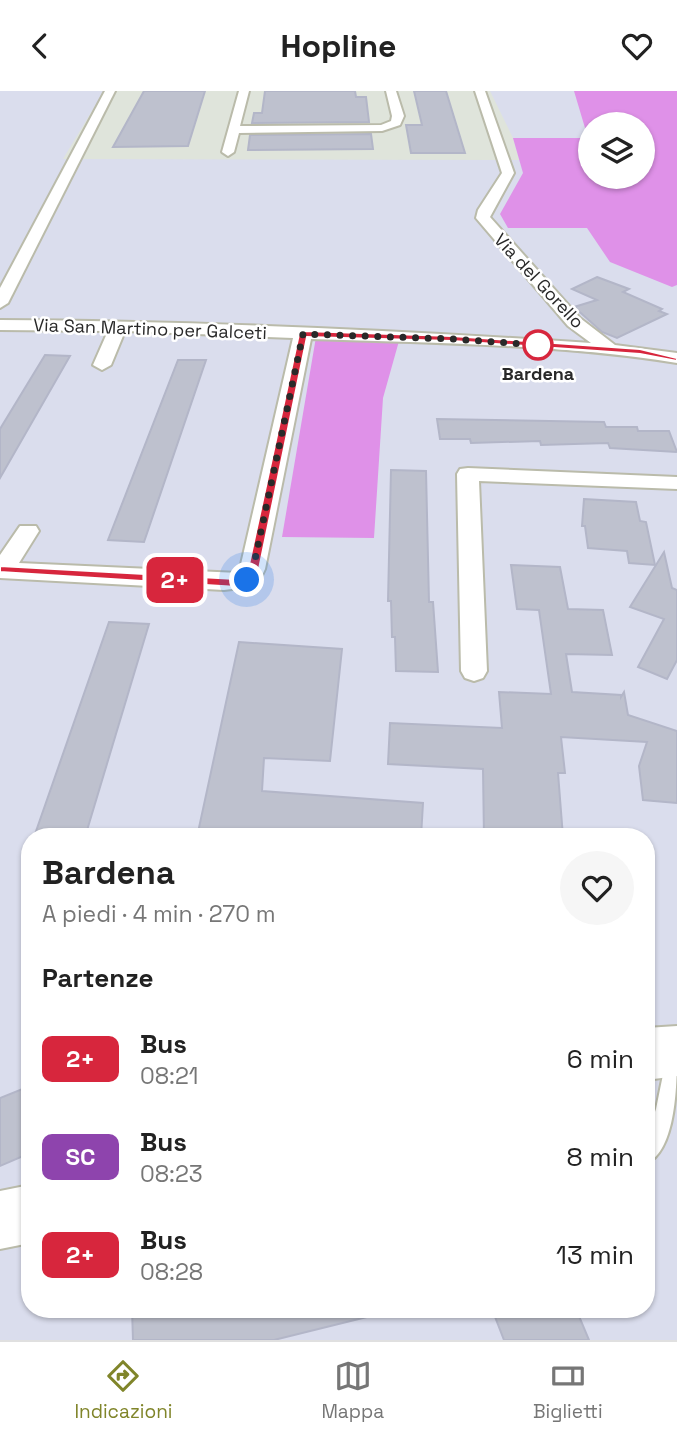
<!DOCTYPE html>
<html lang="it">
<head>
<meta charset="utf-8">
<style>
	:root { --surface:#fff; --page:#f6f6f6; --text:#222; --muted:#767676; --line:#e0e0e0; --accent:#80852a }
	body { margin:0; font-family:"Space Grotesk",sans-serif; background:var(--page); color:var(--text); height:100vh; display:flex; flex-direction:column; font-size:26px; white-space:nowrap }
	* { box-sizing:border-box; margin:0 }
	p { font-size:23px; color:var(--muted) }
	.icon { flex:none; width:38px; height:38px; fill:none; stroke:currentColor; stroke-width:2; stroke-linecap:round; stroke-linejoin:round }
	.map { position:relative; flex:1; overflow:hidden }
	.side { position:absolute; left:21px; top:737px; width:634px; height:490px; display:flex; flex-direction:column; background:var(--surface); border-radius:28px; box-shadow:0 2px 5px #0004 }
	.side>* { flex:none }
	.badge { padding:0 14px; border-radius:10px; font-size:24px; line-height:46px }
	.buttons { position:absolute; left:578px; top:21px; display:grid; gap:14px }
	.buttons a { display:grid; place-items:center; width:77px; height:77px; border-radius:50%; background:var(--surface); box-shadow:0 2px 5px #0004; font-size:35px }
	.you { position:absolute; width:35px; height:35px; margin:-18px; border:5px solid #fff; border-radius:50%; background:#1a73e8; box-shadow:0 0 0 10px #1a73e833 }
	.map>.badge { position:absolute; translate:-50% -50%; box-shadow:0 0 0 4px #fff }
	h2 { padding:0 21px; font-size:26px; line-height:63px }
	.round { display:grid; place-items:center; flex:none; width:74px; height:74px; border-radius:37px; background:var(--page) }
	.overview { display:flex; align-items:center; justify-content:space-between; height:119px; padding:0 21px }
	h1 { font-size:33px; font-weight:800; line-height:52px }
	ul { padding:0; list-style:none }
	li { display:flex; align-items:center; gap:21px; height:98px; padding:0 21px }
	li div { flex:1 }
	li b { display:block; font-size:26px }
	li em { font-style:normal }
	li .badge { min-width:77px; font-weight:700; text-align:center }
	header { display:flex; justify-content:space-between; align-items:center; height:91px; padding:0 21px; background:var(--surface); font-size:32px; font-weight:800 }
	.dock { display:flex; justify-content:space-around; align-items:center; height:98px; border-top:2px solid var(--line); background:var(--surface); font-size:19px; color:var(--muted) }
	.dock a { display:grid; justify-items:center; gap:4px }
	.dock .active { color:var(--accent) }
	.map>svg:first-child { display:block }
	.industrial { fill:#dfe4db }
	.green { fill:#df91e8; fill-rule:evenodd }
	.building { fill:#bec1ce; stroke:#b3b6c8; stroke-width:2 }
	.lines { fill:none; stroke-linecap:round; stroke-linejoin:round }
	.lane-casing { stroke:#babbaa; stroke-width:4 }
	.street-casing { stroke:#babbaa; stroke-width:4 }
	.secondary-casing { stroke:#babbaa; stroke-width:4 }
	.lane { fill:#fff; fill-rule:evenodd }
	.street { fill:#fff; fill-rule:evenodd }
	.secondary { fill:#fff; fill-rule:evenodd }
	.line { fill:#d7263d; stroke:#fff; stroke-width:2 }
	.walk { stroke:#292929; stroke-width:7; stroke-dasharray:0 12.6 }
	.stop-dot { fill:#fff; stroke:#d7263d; stroke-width:3.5 }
	.labels { text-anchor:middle; stroke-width:5; stroke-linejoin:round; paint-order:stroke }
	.far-street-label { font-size:18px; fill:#292929; stroke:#fff }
	.far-stop-label { font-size:18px; font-weight:bold; fill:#292929; stroke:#fff }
</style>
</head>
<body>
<header><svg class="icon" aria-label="back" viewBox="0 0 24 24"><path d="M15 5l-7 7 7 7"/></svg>Hopline<svg class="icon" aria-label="heart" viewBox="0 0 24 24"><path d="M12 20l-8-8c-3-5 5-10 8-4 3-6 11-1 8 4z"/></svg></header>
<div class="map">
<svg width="677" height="1249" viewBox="0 0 677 1249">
	<rect width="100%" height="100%" fill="#dadded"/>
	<polygon class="industrial" points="104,0 490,0 513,47 519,69 63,68"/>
	<g class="green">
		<path d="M574 0H677V194L672 196 610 171 587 137H508L500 123 523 82 513 47H588ZM590 33H642V86H590Z"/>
		<polygon points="316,246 399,250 383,307 374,447 282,446"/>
	</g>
	<g class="building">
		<polygon points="144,0 205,0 188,55 113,56"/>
		<polygon points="265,0 355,0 356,6 366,6 369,31 252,32 254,22 262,22"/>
		<polygon points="414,0 446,0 465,62 411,62 406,34 422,34"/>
		<polygon points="371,43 373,58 248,59 250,44"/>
		<polygon points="597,186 629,198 623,201 662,218 659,220 667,223 617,247 602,241 574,216 597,209 572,198"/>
		<polygon points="45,264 70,265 0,387 0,338"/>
		<polygon points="178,269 206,269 144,451 108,449"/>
		<polygon points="437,328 604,331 606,336 637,336 638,340 669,340 677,361 610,357 608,352 541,354 540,350 471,352 470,348 440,348"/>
		<polygon points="391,379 426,380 429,511 433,511 438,581 396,580 395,546 392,546 391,510 388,510"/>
		<polygon points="584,408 636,411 640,430 646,431 655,474 629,472 627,460 588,457 585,435 582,435"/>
		<polygon points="664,461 672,497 677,499 677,569 667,588 638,576 664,528 630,516"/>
		<polygon points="511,474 560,476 568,518 603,519 612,564 566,563 572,601 621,604 621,606 624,601 628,624 677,640 677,712 643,709 639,675 647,651 561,646 565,682 558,682 563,746 484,746 483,678 388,673 390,632 502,637 499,601 551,603 539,519 517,518"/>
		<polygon points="109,531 149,533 85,746 34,746"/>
		<polygon points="239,551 342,558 330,670 264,667 262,700 423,712 421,746 197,746"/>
		<polygon points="30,995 30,1062 0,1075 0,1007"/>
		<polygon points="132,1218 370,1218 371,1225 274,1249 133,1249"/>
		<polygon points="492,1218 576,1218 589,1249 504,1249"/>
	</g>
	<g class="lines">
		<defs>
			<path id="lane" d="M675 960H677C677 990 677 1059 646 1073V1046L656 1018 666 969 668 962Z"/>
			<g id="street">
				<polygon points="105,0 115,0 8,212 0,217 0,197"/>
				<polygon points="239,0 249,0 240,35 381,34 391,30 392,25 386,0 396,0 404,25 400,34 382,40 239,42 234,61 228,65 222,61"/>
				<path d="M475 0H485L514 82 490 126 580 227 615 254 677 262V272C560 253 430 252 311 248L265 478 257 495 224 499 0 487V464L20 435H36L39 440 19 472 239 482 293 247 125 240 111 274 102 279 93 274 108 240 0 239V229C197 230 394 239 591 252L568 235 476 127 478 119 502 82Z"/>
				<polygon points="468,377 677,386 677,398 479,390 487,580 483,587 474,590 465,587 461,580 457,383 460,378"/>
			</g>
			<g id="secondary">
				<polygon points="677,935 677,985 646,989 646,937"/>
				<polygon points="30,1094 30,1152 0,1158 0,1100"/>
			</g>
		</defs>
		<use href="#lane" class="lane-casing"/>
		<use href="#street" class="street-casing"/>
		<use href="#secondary" class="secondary-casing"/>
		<use href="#lane" class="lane"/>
		<use href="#street" class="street"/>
		<use href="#secondary" class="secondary"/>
	</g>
	<polygon class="line" points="303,240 452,245 640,258 677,267 677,270 640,263 452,250 307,246 259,478 252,491 237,496 0,481 0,475 236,488 243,486 248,478 299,243"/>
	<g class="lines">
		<polyline class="walk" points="247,489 253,478 303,243 452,248 538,254"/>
	</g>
	<circle class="stop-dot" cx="538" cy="254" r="14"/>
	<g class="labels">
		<g class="far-street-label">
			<text transform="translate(539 190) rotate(47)" y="6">Via del Gorello</text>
			<text transform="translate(150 238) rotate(2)" y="6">Via San Martino per Galceti</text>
		</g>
		<g class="far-stop-label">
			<text x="538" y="289">Bardena</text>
		</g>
	</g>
</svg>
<div class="buttons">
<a><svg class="icon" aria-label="layers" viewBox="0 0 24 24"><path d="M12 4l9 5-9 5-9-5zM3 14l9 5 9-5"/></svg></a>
</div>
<div class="you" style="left:247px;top:489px"></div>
<b class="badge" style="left:175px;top:489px;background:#d7263d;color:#fff">2+</b>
<section class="side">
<div class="overview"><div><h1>Bardena</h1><p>A piedi · 4 min · 270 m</p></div><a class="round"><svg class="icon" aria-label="heart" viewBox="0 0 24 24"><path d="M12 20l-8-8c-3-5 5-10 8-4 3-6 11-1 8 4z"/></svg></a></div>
<h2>Partenze</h2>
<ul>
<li><span class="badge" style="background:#d7263d;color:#fff">2+</span><div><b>Bus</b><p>08:21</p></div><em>6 min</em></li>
<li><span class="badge" style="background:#8e44ad;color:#fff">SC</span><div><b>Bus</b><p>08:23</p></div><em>8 min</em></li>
<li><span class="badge" style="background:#d7263d;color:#fff">2+</span><div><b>Bus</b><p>08:28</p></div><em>13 min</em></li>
</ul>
</section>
</div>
<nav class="dock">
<a class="active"><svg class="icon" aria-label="directions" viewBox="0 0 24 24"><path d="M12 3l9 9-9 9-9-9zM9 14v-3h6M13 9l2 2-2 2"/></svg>Indicazioni</a>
<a><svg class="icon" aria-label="map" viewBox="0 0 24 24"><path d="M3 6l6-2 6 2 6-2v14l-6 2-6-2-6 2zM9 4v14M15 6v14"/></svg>Mappa</a>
<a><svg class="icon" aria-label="tickets" viewBox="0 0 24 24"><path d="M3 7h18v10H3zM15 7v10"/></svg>Biglietti</a>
</nav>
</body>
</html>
